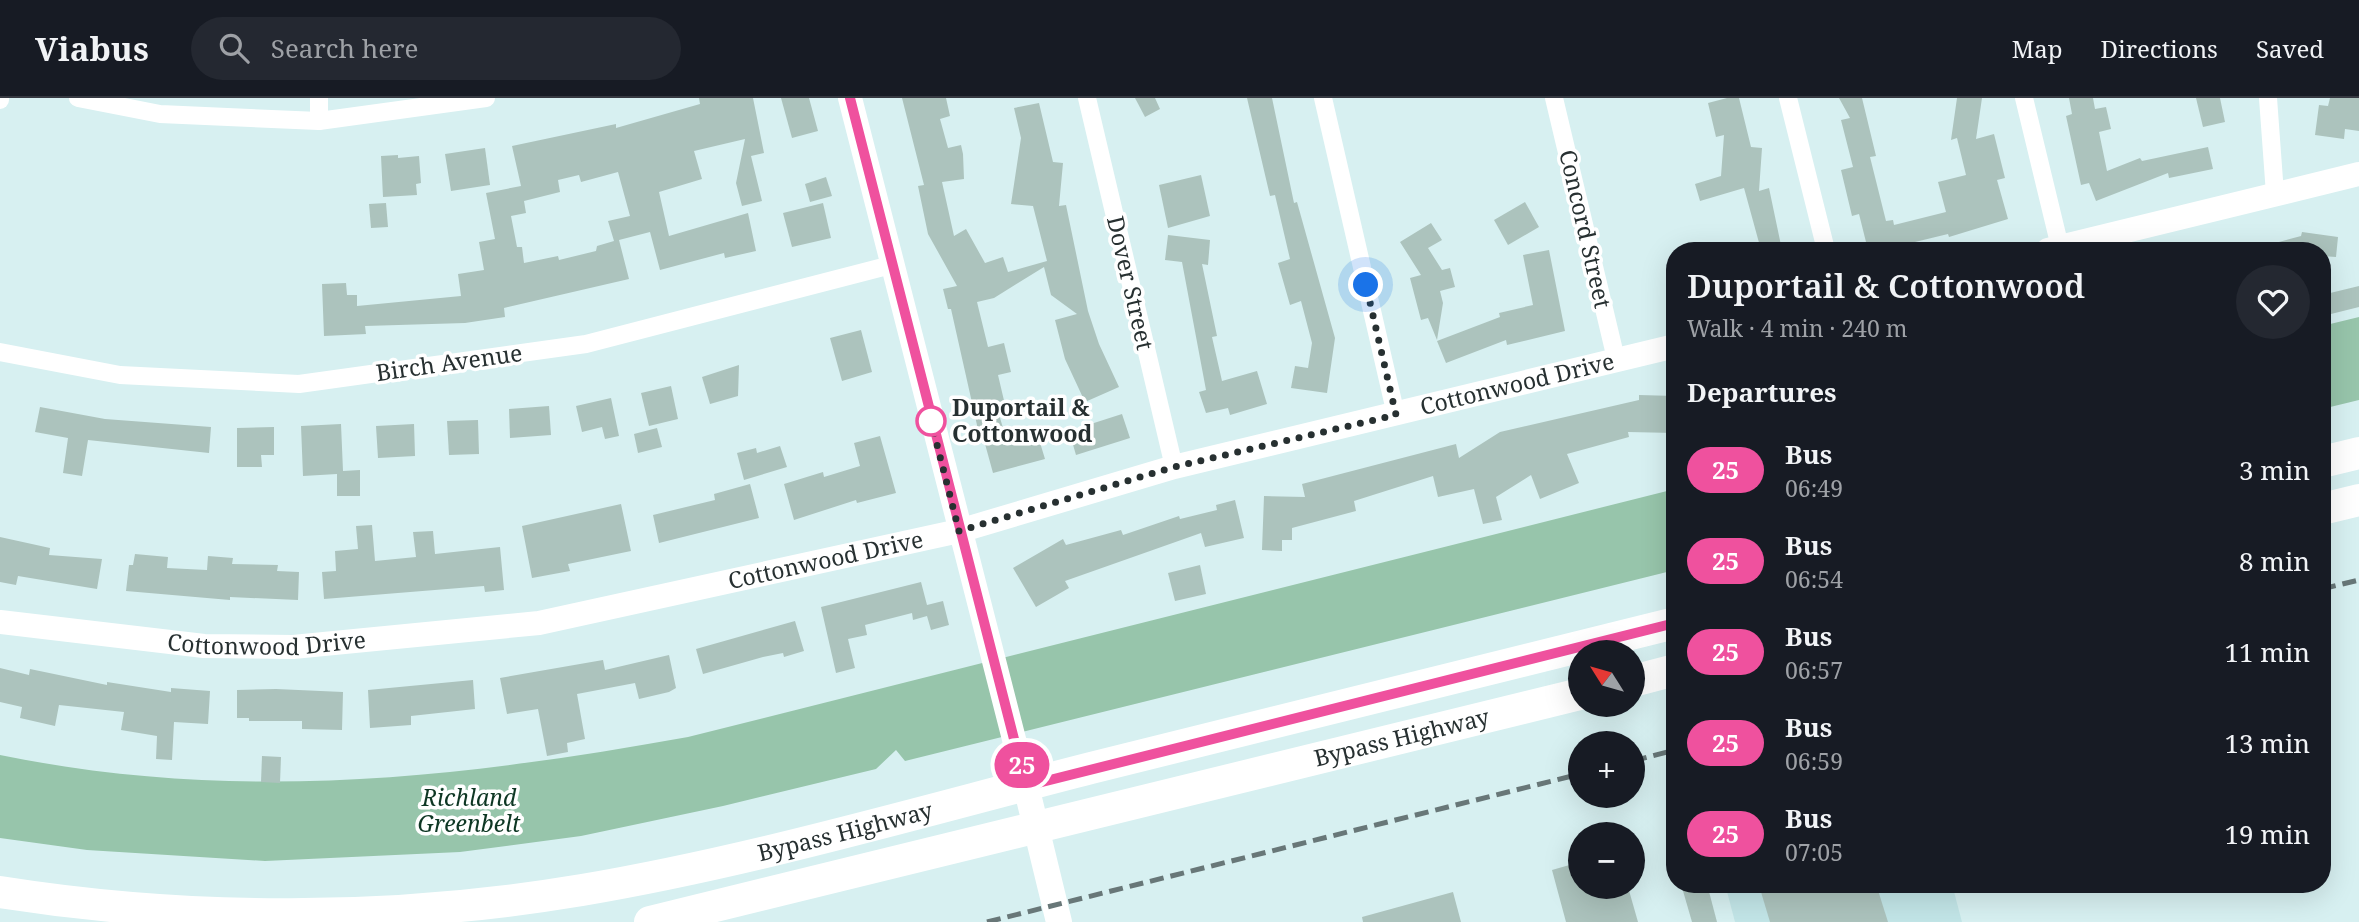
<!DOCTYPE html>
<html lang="en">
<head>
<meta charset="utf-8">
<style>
	:root { --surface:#171b24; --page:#242831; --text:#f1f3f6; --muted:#9ea1a6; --line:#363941 }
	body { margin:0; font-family:"Noto Serif",serif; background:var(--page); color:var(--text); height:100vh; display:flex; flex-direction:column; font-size:26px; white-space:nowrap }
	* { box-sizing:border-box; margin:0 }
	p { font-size:23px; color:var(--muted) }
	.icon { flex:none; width:38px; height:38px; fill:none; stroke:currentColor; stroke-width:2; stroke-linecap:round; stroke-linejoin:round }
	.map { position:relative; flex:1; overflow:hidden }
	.sheet { position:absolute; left:1666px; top:144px; width:665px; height:651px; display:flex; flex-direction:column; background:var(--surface); border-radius:28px; box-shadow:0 7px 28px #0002 }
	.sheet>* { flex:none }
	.badge { padding:0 14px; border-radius:23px; font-size:24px; line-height:46px }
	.needle { width:46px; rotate:307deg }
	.buttons { position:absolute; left:1568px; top:542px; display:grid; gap:14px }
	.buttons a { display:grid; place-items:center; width:77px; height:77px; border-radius:50%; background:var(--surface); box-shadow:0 7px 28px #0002; font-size:35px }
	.you { position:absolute; width:35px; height:35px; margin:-18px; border:5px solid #fff; border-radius:50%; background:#1a73e8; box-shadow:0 0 0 10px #1a73e833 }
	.map>.badge { position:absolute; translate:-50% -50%; box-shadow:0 0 0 4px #fff }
	h2 { padding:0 21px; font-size:26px; line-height:63px }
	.round { display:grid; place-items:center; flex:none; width:74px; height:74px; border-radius:37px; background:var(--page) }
	.overview { display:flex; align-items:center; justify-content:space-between; height:119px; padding:0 21px }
	h1 { font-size:33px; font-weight:600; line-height:52px }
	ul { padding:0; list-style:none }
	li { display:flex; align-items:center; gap:21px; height:91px; padding:0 21px }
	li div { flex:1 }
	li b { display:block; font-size:26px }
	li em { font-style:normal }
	li .badge { min-width:77px; font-weight:700; text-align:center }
	header { display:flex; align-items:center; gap:42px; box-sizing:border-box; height:98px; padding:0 35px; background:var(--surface); border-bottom:2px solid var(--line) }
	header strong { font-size:33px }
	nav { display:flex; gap:38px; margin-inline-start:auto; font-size:24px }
	.search { width:490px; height:63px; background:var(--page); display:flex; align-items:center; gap:18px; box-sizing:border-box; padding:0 24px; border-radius:38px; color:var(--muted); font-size:26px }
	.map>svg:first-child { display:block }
	.built { fill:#c2e5e7 }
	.green { fill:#97c5ab }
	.building { fill:#acc3bd; fill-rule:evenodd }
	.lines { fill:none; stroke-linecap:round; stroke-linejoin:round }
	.street { stroke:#fff; stroke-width:18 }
	.secondary { stroke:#fff; stroke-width:24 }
	.primary { stroke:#fff; stroke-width:26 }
	.highway { stroke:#fff; stroke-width:32 }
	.rail { stroke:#687778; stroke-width:5; stroke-dasharray:14 7; stroke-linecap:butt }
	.line-casing { stroke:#fff; stroke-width:16 }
	.line { stroke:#ef519e; stroke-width:10 }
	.walk { stroke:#273031; stroke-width:7; stroke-dasharray:0 12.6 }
	.stop-dot { fill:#fff; stroke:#ef519e; stroke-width:3.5 }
	.labels { text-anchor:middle; stroke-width:7; stroke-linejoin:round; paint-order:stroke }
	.street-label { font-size:23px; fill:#273031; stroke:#fff }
	.stop-label { font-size:23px; font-weight:bold; fill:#273031; stroke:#fff; text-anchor:start }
	.park-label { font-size:23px; font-style:italic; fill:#0e3724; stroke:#fff }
</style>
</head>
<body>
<header>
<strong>Viabus</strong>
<div class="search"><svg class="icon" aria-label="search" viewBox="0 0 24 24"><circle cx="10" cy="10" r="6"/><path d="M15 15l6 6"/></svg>Search here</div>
<nav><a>Map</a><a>Directions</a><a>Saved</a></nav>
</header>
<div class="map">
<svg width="2359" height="824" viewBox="0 0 2359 824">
	<rect width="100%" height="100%" fill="#d7f0f1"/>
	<polygon class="built" points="1725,786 1952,786 1962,824 1735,824"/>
	<g class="green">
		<polygon points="2359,219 2359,302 2322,311 2322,228"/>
		<path d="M1675 391V472L905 663 896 652 876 671 723 708 581 738 460 754 265 763 87 752 0 740V657C235 705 454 681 688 639Z"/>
	</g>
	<g class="building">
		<path d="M699 0H753L764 55 751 58 762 103 742 108 736 85 745 41 694 53 702 81 659 94 669 138 748 115 756 153 725 160 724 155 660 172 650 134 619 142 629 181 504 210 505 219 465 225 365 228 366 236 324 238 322 186 346 185 347 197H357V208L461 198 458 176 484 172 479 144 495 141 486 95 521 88 512 48 616 26V30L700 6ZM618 74 630 118 608 123 614 143 597 148 596 153 559 162 558 158 524 165 522 149H517L511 118 526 115 524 103 560 94 558 82 579 77 581 84Z"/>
		<polygon points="781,0 809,0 818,33 792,40"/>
		<polygon points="902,0 946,0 950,18 940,21 948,50 961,47 963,56 964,81 942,84 954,138 966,131 985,165 1003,159 1008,174 1047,163 1033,108 1011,106 1021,40 1014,10 1039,5 1053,64 1063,65 1059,108 1066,107 1088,213 1099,246 1119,289 1085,304 1065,261 1055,222 1077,216 1051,197 1044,169 994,200 977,204 988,249 1004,245 1011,274 998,277 1006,311 998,313 1008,347 1038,338 1045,361 993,375 982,335 979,336 951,211 948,211 943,191 957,188 928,136 918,88 924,87"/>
		<polygon points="1135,0 1155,0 1160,11 1145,19"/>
		<polygon points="1247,0 1272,0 1294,105 1297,104 1335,240 1327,295 1291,290 1295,268 1308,270 1312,245 1301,203 1290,207 1278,165 1290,161 1275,97 1270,98"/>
		<polygon points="1727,0 1739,0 1751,49 1762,50 1759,93 1769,90 1782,152 1761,152 1744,90 1700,103 1695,86 1721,78 1724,37 1716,39 1708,5"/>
		<polygon points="1839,0 1862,0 1876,58 1870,59 1886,123 1893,122 1894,127 1946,114 1938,84 1966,77 1957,40 1951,42 1957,0 1982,0 1976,41 1994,36 2005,80 1997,82 2008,121 1949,139 1948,136 1882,152 1868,152 1859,116 1852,118 1841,72 1853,69 1841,22 1850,20"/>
		<polygon points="2069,0 2093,0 2095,11 2106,9 2111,31 2099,34 2107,73 2140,60 2142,63 2208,49 2213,71 2169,80 2168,75 2096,103 2089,85 2081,87 2066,18 2072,16"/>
		<polygon points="2196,0 2220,0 2225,24 2203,29"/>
		<polygon points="2330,0 2359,0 2359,33 2345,31 2344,41 2315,37 2319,7 2328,8"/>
		<polygon points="485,50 490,87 451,93 445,56"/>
		<polygon points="398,57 398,60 419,58 421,85 416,86 417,97 383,99 381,58"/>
		<polygon points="1201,77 1210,118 1168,130 1159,87"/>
		<polygon points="826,79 832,98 810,104 805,86"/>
		<polygon points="1525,104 1539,129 1508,147 1494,122"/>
		<polygon points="386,105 388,129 371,130 369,106"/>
		<polygon points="823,105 831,140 792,149 783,115"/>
		<polygon points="1431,125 1442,142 1428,150 1442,172 1450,170 1455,189 1440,193 1443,205 1437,242 1428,220 1421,222 1410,180 1421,177 1400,144"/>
		<polygon points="2302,134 2338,139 2336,159 2322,158 2322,152 2269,152 2268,147 2301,138"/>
		<polygon points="1168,137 1210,142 1208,167 1202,166 1217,238 1212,239 1222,283 1257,273 1267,306 1230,317 1228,310 1206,315 1199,294 1206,292 1182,164 1165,162"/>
		<polygon points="1549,152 1565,233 1507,247 1506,242 1446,265 1437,243 1500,219 1499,215 1533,207 1523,157"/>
		<polygon points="2359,188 2359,209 2327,217 2322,197"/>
		<polygon points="861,232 872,274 842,283 830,240"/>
		<polygon points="739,267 738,298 710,306 702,279"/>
		<polygon points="671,288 678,321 649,328 641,295"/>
		<polygon points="1639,297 1675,298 1675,335 1628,334 1629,339 1567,356 1579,385 1540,401 1531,377 1496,399 1502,422 1483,426 1474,391 1438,399 1433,378 1354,403 1356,413 1292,430 1292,442 1282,442 1282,453 1262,452 1264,398 1305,399 1302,386 1456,346 1459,360 1500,334 1639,302"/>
		<polygon points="611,300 619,338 605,341 602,329 582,334 576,308"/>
		<polygon points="549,308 551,337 510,340 509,311"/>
		<polygon points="40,309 105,321 211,329 209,355 88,342 82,378 63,375 68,340 35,334"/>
		<polygon points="1122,316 1130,340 1076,357 1069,333"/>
		<polygon points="478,322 479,356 449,357 447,323"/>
		<polygon points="341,326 343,373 360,372 360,398 337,398 337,376 303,378 301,328"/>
		<polygon points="414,326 415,358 378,360 376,328"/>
		<polygon points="274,329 274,357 261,357 262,369 237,369 237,330"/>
		<polygon points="657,330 662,349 638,355 634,336"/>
		<polygon points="880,338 896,395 857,405 856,402 794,422 784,386 823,374 824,379 860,368 854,345"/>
		<polygon points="780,348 787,369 744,382 737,355 756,350 757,355"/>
		<polygon points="750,386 759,420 659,445 653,417 715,402 714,396"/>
		<polygon points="1235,402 1244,440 1205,449 1201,435 1065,483 1069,490 1036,509 1013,470 1063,441 1066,447 1121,432 1123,437 1179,418 1180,421 1217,412 1216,407"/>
		<polygon points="621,406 631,453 568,466 570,473 532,480 522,428"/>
		<polygon points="372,427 375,463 416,459 413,434 433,433 435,456 500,449 504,492 485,494 484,488 324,501 322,474 336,473 335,453 358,451 356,428"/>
		<polygon points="0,439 50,450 49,457 102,461 97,491 18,478 16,487 0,484"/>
		<polygon points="135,456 168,459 167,470 207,472 208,458 233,460 232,466 278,467 277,473 299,474 298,502 230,499 230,502 126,493 129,467 133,467"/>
		<polygon points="1200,467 1206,496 1175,503 1168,475"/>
		<polygon points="921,484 927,507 943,503 949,527 931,532 927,518 913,522 912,515 865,527 867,537 848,541 855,570 836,575 821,509"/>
		<polygon points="795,523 804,553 784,559 783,555 763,559 703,576 696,551"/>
		<polygon points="669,557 676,590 669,594 639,601 635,585 577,596 585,641 567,645 568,654 547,658 538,611 507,616 500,580 603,562 605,572"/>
		<polygon points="0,570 29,577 30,571 107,587 107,584 171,594 171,590 210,593 208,626 174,624 172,662 156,661 157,638 121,632 124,614 59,607 55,628 20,620 22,609 0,604"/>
		<polygon points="473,582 475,611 411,618 411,627 370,630 368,592"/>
		<polygon points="276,591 343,594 342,632 302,631 302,623 249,623 249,620 237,620 237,592"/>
		<polygon points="262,658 281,659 280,685 261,684"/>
		<polygon points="1580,764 1580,789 1628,789 1638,824 1566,824 1552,772"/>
		<polygon points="1681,786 1707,786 1717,824 1692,824"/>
		<polygon points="1788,786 1876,786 1888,824 1770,824 1761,794"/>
		<polygon points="1453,794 1461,824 1363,824 1362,819"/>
	</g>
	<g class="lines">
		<g class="street">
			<polyline points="78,0 160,16 319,23 486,0"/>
			<polyline points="319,0 319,23"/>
			<polyline points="1087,0 1174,369"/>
			<polyline points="1323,0 1396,317"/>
			<polyline points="1554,0 1616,261"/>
			<polyline points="1788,0 1826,152"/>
			<polyline points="2024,0 2060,149"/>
			<polyline points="2268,0 2275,96"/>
			<polyline points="0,2 0,0"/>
			<polyline points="0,254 120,277 299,286 586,246 891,167"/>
		</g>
		<g class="secondary">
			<polyline points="850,0 1026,688"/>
			<polyline points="2048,152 2359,76"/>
			<path id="s1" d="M0 524 204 548 293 549 539 525 959 433 1174 369 1675 248"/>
		</g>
		<polyline class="primary" points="1026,688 1059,824"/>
		<g class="highway">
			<polyline points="2322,364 2359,355"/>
			<polyline points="2322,411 2359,402"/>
			<polyline points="1633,583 1675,572"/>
			<path id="s2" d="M0 794C190 824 391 824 582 792 753 763 923 713 1091 670 1285 621 1480 574 1675 525"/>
			<path id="s3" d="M650 824 1580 596"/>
		</g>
		<g class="rail">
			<polyline points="2322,491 2359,482"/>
			<polyline points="1633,663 1675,652"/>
			<polyline points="987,824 1580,676"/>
		</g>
	</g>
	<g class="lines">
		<defs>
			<polyline id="line" points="850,0 1026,688 1675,525"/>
		</defs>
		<use href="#line" class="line-casing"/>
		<use href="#line" class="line"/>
		<polyline class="walk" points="931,323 959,433 1174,369 1396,317 1366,187"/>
	</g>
	<circle class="stop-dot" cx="931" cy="323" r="14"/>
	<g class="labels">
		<g class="street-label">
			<text transform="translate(1585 131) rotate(77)" y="8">Concord Street</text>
			<text transform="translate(1130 185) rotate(77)" y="8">Dover Street</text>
			<text transform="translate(449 265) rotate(-8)" y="8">Birch Avenue</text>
			<text dy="8" stroke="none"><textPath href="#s1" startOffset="1549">Cottonwood Drive</textPath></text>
			<text dy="8" stroke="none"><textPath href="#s1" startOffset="835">Cottonwood Drive</textPath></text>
			<text dy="8" stroke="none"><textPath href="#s1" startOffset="268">Cottonwood Drive</textPath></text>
			<text dy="8" stroke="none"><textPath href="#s3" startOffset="774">Bypass Highway</textPath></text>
			<text dy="8" stroke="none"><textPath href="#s2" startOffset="854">Bypass Highway</textPath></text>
		</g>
		<g class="stop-label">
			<text x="952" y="318">Duportail &amp;<tspan x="952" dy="26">Cottonwood</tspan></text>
		</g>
		<g class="park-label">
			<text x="469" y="708">Richland<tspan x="469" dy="26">Greenbelt</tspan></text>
		</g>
	</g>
</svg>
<div class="buttons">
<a><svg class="needle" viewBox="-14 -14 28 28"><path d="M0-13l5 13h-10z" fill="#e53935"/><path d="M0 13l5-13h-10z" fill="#9ea1a6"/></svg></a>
<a>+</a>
<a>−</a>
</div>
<div class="you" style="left:1366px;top:187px"></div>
<b class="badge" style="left:1022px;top:667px;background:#ef519e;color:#fff">25</b>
<section class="sheet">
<div class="overview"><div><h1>Duportail &amp; Cottonwood</h1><p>Walk · 4 min · 240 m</p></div><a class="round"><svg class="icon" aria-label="heart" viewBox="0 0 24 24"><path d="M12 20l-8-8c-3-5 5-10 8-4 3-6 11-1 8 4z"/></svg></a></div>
<h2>Departures</h2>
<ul>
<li><span class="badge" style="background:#ef519e;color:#fff">25</span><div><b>Bus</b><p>06:49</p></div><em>3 min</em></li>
<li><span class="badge" style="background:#ef519e;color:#fff">25</span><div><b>Bus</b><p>06:54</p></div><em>8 min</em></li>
<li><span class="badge" style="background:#ef519e;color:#fff">25</span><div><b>Bus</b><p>06:57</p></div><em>11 min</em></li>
<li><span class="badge" style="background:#ef519e;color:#fff">25</span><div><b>Bus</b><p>06:59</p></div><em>13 min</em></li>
<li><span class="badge" style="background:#ef519e;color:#fff">25</span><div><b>Bus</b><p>07:05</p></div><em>19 min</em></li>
</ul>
</section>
</div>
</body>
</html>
